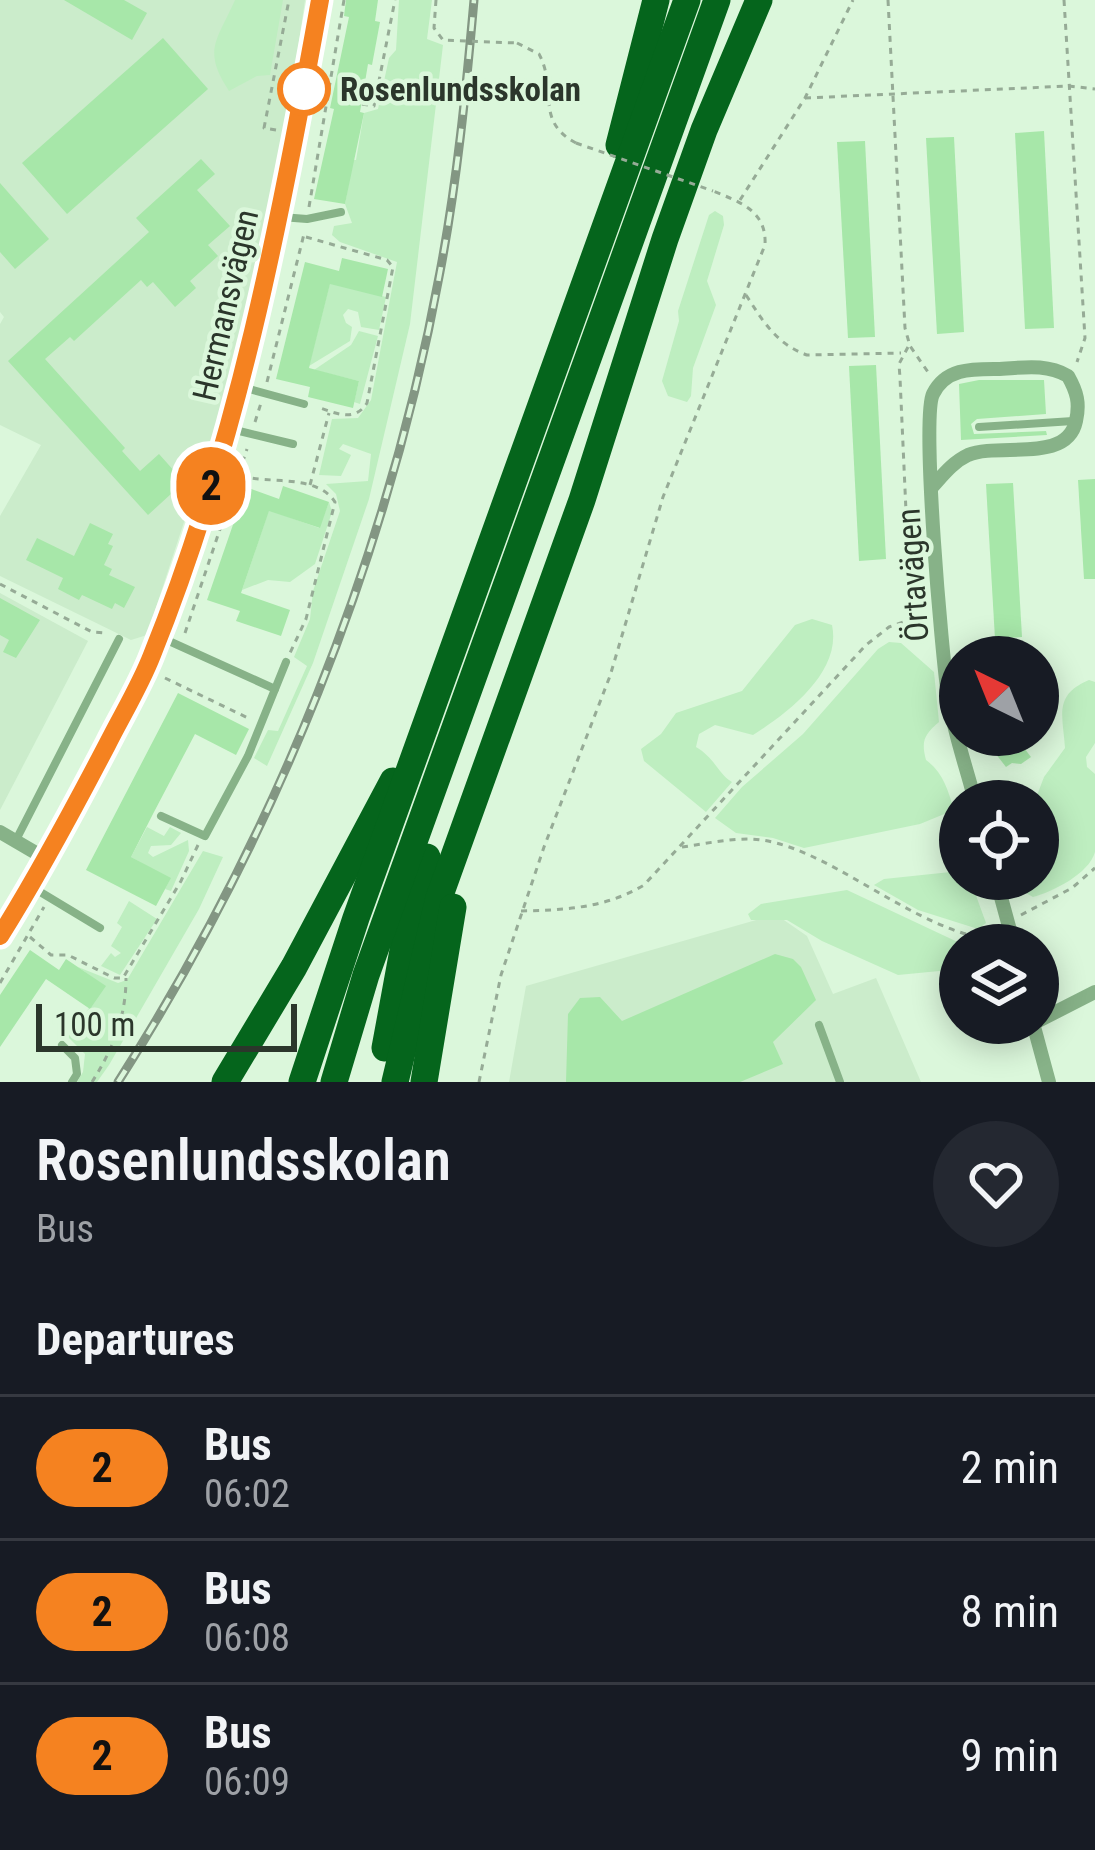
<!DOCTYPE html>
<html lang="en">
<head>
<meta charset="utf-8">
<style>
	:root { --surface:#171b24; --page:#242831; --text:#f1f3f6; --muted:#9ea1a6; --line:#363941 }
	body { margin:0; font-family:"Roboto Condensed",sans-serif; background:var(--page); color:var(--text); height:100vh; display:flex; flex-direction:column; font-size:45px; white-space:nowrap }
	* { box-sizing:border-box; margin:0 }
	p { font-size:39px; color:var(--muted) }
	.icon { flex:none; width:66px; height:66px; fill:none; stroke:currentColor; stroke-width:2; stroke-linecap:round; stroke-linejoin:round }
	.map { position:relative; height:1082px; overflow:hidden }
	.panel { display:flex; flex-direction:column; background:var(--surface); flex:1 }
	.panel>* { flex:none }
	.badge { padding:0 24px; border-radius:39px; font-size:42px; line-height:78px }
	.needle { width:78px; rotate:317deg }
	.buttons { position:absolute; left:939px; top:636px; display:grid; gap:24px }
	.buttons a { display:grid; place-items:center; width:120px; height:120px; border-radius:50%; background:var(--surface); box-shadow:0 6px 30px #0003; font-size:60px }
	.scale { position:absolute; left:36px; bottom:30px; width:261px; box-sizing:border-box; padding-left:12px; border:6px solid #2b362b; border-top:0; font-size:33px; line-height:42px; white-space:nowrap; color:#2b362b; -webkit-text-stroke:9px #dbf7db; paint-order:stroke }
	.map>.badge { position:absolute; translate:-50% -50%; box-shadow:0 0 0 6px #fff }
	h2 { padding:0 36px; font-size:45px; line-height:108px }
	.round { display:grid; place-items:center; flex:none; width:126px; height:126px; border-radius:63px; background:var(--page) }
	.head { display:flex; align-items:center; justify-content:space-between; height:204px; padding:0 36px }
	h1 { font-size:57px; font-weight:600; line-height:90px }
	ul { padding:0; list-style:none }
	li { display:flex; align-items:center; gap:36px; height:144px; padding:0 36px; border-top:3px solid var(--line) }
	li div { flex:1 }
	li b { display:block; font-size:45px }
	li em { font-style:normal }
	li .badge { min-width:132px; font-weight:700; text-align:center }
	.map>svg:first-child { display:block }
	.built { fill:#cbeccb }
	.green { fill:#beeec0 }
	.building { fill:#a7e7a9 }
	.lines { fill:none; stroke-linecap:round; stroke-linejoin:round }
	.path { stroke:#96ab96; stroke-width:3; stroke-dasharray:6 6; stroke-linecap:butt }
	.lane { stroke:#87b288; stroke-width:8 }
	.street { stroke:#87b288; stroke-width:14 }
	.secondary { stroke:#519356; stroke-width:21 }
	.highway { stroke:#05651c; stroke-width:27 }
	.rail-casing { stroke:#839683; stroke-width:9 }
	.rail { stroke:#dbf7db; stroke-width:4.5; stroke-dasharray:14; stroke-linecap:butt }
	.path-bridge { stroke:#96ab96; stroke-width:3; stroke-dasharray:6 6; stroke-linecap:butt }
	.line-casing { stroke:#fff; stroke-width:27 }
	.line { stroke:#f58220; stroke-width:18 }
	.stop-dot { fill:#fff; stroke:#f58220; stroke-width:6 }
	.labels { text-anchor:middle; stroke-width:9; stroke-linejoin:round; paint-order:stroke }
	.stop-label { font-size:33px; font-weight:bold; fill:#2b362b; stroke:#dbf7db; text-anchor:start }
	.street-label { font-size:33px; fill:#2b362b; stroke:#dbf7db }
</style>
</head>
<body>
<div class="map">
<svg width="1095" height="1082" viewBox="0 0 1095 1082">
	<rect width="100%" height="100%" fill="#dbf7db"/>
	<g class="built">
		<polygon points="0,0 305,0 288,118 263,246 222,406 147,635 131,640 0,576 0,516 41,445 0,425 0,324 4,317 0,312"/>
		<polygon points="0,593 88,641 0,810"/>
		<polygon points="767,917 781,918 807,936 833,994 876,978 921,1082 509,1082 526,986"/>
	</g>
	<g class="green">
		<path d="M235 0H283L270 75 257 76 229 91C202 50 217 41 235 0Z"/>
		<polygon points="399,0 432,0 427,39 443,45 410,324 369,499 313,663 267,766 254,758 268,730 278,731 307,666 294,657 310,619 313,591 340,511 336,494 326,484 368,481 371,454 343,444 339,449 351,455 341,476 319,475 332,419 358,418 371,400 397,262 340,242 332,235 334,226 352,223 345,204 353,160 356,160 364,113 378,109 389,58 396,50"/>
		<polygon points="715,211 723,216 724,225 707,281 716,305 693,368 691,396 687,402 668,396 662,381 679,321 678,311 709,215"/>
		<polygon points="330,283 386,297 379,330 361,327 358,312 348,309 343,315 346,323 352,327 350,341 309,366"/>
		<polygon points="359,331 378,336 360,404 354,402 359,381 314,370 351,345"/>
		<polygon points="329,502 332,512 315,564 290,582 268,580 242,590 269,510 319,528"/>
		<path d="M812 619 832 625C842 672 788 713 753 735L715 725 699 734 696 747C716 759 718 774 732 782L706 812 644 761 641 749 661 734 676 713 742 691 795 625Z"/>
		<path d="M889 642 901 643 934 672 939 722C924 735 921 741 926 760 943 772 948 790 954 810L920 824 804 848 773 838 736 833 715 818 742 787 803 734 878 649Z"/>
		<path d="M1089 680 1095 682V743L1086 757 1087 767 1095 774C1095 797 1095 830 1095 852 1089 874 1052 892 1033 897L1024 892 1016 879H1038V845L1053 829 1036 798 1044 777 1065 748C1063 716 1053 695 1089 680Z"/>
		<polygon points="147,827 164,836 170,827 181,833 171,845 151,846 148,853 153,857 188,840 189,851 171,891 165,889 170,879 131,857"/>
		<polygon points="203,851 223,857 199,909 109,1065 97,1082 77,1082 83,1072 85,1054 68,1037 105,986 78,967 118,983 127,980"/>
		<polygon points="960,871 960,879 970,879 986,923 978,929 918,910 874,885 884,879"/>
		<polygon points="847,890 964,945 960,945 960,969 898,975 822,941 787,920 751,920 748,914 761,904"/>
		<polygon points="129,901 157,919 120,975 101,966 111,953 115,957 121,953 111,946 122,927 117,923"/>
	</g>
	<g class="building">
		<polygon points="64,0 124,0 147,13 132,40"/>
		<polygon points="346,0 378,0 375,21 380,22 372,65 368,64 360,112 364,113 345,204 314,199 334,109 330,108 349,17 344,16"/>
		<polygon points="163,38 208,89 67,214 22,163"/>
		<polygon points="1044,131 1054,328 1025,329 1015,133"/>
		<polygon points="954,137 964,332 937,334 926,138"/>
		<polygon points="865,141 875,337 848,338 837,142"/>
		<polygon points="201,159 215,174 197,190 230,226 208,245 218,256 190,281 196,288 175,307 153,282 147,287 141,280 74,341 70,337 45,359 125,448 122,451 140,471 159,454 184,482 148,515 8,361 149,232 136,218"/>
		<polygon points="0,183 49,239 15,269 0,252"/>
		<polygon points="342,258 388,269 382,297 330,284 309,368 359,381 353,408 308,397 310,387 276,379 305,262 339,271"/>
		<polygon points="876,365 886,559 859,561 849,366"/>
		<polygon points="979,380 1044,380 1046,414 977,419 971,424 974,434 1046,431 1047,435 961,440 959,384"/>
		<polygon points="1095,479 1095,579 1084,579 1078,480"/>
		<polygon points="1013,483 1022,637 995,639 986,484"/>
		<polygon points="283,486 329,502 320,528 269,511 241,593 290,610 281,636 236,621 240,611 207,600 246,487 279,499"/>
		<polygon points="90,523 113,534 108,544 113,546 104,565 112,569 109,575 135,587 124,608 115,603 112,609 82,595 79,600 58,589 63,578 26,560 37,538 74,556"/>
		<polygon points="0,598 40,620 16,658 3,652 9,640 0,635"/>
		<polygon points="178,693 249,729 236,755 195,734 154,812 131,857 171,878 156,906 86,870"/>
		<polygon points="981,735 1014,735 1031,757 1021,764 1012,763 1006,767"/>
		<polygon points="30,950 59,970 66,959 106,986 90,1009 46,979 0,1047 0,995"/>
		<polygon points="775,954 793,959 801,967 816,1000 773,1042 783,1064 740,1082 566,1082 568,1014 580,998 600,997 622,1021"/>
	</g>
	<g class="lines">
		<g class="path">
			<polyline points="888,0 905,328 910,346 930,375"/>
			<polyline points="1064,0 1085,338 1077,362"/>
			<path d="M517 43 539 54C558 89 534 121 576 143"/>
			<polyline points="805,98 1069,86 1095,89"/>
			<polyline points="362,104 374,106 395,0"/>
			<polyline points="276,130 264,128 289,0"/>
			<polyline points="740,200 805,98 853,0"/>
			<polyline points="309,207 344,0"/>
			<path d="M306 237 387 260 393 267 367 403C354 423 336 413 317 407"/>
			<path d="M746 295C763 321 776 344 807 355L901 353"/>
			<polyline points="908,347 899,364 900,378 909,578 919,589"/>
			<polyline points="267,382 304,234"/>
			<polyline points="255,422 261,403"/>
			<path d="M241 476C269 484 317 474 335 502L306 619 290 653"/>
			<polyline points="310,485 329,413"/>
			<polyline points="0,584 92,632 106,633"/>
			<polyline points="185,633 247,449"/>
			<polyline points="165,678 248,718"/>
			<path d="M682 847C704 844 726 839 748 839 823 839 915 935 998 940"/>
			<path d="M521 911C565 910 606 908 644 885L866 645 889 627 926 614"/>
			<polyline points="1021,915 1072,888 1095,868"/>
			<polyline points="30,937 51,955 68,955 114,978 123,978 181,881 198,845"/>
			<polyline points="0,983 44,907"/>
			<path d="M92 1082C113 1049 126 1017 126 978"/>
			<path d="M479 1082 501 975 544 847 610 676 663 497 765 245C767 211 740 202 713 191"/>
		</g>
		<g class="lane">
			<polyline points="281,217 307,219 341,212"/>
			<polyline points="242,387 304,404"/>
			<polyline points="979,427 1073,421"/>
			<polyline points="231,429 293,444"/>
			<polyline points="160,637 275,689"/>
			<polyline points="161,816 205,836 248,756 286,662"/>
			<polyline points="16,840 119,639"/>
			<polyline points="32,887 100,928"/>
			<polyline points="819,1025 840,1082"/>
			<polyline points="62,1045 75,1058 77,1074 72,1082"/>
		</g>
		<g class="street">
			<path d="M933 486C943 475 953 462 968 455 999 442 1067 464 1076 421 1080 403 1077 392 1068 376 1045 363 1022 368 997 369 972 369 946 368 933 394 921 418 942 656 948 695 953 730 966 766 975 801"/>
			<polyline points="0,832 48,860"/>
			<polyline points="996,879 1014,945"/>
			<polyline points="1038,1021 1095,992"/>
			<polyline points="1033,1023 1049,1082"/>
		</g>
		<path class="secondary" d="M0 937C39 874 73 810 107 745 122 715 140 686 152 655 237 444 281 223 320 0"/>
		<g class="highway">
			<polyline points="619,145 656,0"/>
			<polyline points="385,1048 404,945 427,857"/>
			<polyline points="225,1082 294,967 393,781"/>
			<polyline points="302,1082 356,918 687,0"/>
			<polyline points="334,1082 366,975 717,0"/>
			<polyline points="395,1082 439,898 582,500 665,239 704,130 759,0"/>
			<polyline points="424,1082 453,907"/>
		</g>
		<defs>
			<path id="rail" d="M118 1082C274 838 388 557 440 272 457 182 466 91 474 0"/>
		</defs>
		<use href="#rail" class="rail-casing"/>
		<use href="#rail" class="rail"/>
		<g class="path-bridge">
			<polyline points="436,0 434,28 443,40 517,43"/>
			<polyline points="576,143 713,191"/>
		</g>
	</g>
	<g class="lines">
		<defs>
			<path id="line" d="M0 936C39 874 73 810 107 745 122 715 140 686 152 655 237 444 280 223 320 0"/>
		</defs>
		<use href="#line" class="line-casing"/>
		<use href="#line" class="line"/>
	</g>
	<circle class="stop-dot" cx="304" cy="89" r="24"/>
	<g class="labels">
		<g class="stop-label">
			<text x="340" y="101">Rosenlundsskolan</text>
		</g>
		<g class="street-label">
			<text transform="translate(225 305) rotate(-77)" y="12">Hermansvägen</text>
			<text transform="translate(912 575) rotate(-94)" y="12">Örtavägen</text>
		</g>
	</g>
</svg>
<div class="buttons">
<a><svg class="needle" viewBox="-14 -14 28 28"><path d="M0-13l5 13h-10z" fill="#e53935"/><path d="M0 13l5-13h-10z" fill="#9ea1a6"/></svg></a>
<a><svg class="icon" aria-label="locate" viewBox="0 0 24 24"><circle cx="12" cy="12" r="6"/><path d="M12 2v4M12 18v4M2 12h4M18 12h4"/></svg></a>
<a><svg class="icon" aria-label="layers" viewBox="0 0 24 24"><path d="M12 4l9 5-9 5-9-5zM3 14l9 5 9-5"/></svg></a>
</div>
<div class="scale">100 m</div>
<b class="badge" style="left:211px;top:486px;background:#f58220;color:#111">2</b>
</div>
<section class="panel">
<div class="head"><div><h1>Rosenlundsskolan</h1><p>Bus</p></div><a class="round"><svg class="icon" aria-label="heart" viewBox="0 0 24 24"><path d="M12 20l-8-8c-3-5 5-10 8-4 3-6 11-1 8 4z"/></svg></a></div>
<h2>Departures</h2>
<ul>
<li><span class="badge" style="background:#f58220;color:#111">2</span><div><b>Bus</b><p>06:02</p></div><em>2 min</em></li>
<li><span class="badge" style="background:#f58220;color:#111">2</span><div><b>Bus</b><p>06:08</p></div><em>8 min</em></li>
<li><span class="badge" style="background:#f58220;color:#111">2</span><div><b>Bus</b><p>06:09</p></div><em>9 min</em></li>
</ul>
</section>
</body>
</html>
